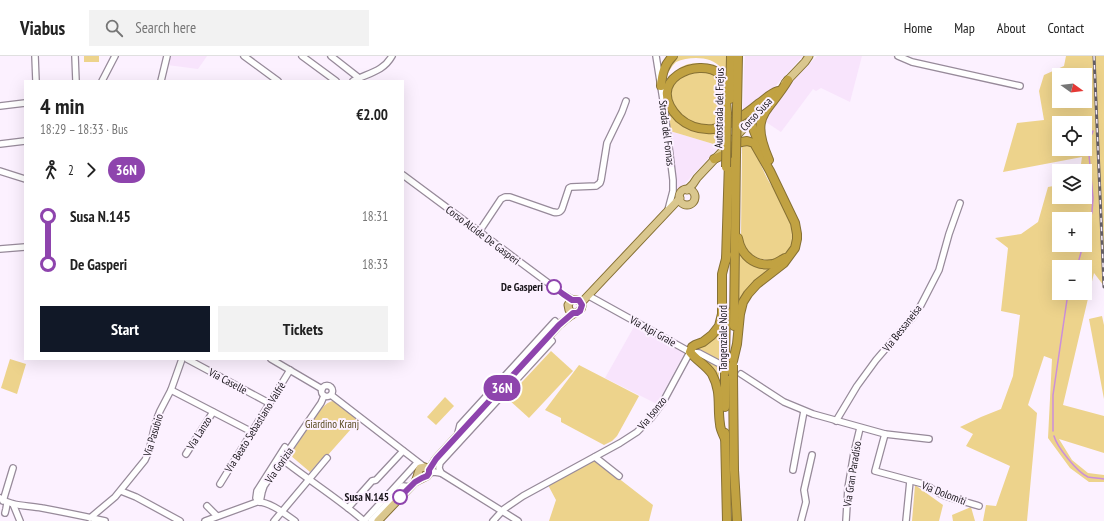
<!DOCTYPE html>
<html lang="en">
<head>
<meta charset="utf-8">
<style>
	:root { --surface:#fff; --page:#f2f2f2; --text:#222; --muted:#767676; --line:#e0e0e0; --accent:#111827 }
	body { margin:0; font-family:"PT Sans Narrow",sans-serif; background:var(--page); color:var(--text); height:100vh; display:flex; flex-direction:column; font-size:15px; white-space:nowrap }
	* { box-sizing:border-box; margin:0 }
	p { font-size:13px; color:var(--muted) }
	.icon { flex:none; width:22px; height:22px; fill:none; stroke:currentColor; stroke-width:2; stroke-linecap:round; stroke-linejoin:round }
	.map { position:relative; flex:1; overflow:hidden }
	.panel { position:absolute; left:24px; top:24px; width:380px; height:280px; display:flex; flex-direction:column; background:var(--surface); border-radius:0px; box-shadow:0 4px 16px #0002 }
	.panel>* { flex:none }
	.badge { padding:0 8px; border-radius:13px; font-size:14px; line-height:26px }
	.needle { width:26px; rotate:105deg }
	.fabs { position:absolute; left:1052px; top:12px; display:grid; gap:8px }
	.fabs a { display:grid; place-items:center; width:40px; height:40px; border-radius:0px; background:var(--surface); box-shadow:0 4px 16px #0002; font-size:20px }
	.map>.badge { position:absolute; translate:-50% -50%; box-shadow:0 0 0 2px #fff }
	.legs { display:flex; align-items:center; gap:6px; height:44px; padding:0 16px; font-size:13px }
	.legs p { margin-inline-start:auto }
	.overview { display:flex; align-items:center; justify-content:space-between; height:68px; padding:0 16px }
	h1 { font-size:22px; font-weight:600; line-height:30px }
	.cta { display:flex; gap:8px; margin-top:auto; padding:8px 16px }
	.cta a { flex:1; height:46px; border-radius:0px; background:var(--accent); color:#fff; font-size:16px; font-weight:600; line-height:46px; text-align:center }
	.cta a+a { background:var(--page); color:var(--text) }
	ul { padding:0 16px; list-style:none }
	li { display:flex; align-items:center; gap:14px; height:48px; font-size:15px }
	li i { display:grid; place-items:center; width:6px; height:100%; margin:0 5px; background:currentColor }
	li i::after { content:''; width:10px; height:10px; margin:-5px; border:3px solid; border-radius:50%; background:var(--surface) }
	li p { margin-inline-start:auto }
	li:first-child i { background:linear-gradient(#0000 50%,currentColor 0) }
	li:last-child i { background:linear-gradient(currentColor 50%,#0000 0) }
	header { display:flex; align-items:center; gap:24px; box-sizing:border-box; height:56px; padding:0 20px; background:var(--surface); border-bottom:1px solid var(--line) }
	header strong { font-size:19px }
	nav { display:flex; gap:22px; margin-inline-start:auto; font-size:14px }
	.search { width:280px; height:36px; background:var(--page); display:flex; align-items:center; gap:10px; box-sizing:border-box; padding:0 14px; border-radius:0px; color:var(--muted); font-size:15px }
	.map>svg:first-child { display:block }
	.built { fill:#f8e4fc }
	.green { fill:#edd38c; fill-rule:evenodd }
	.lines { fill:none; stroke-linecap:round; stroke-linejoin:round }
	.stream { stroke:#cb8eda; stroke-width:1.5 }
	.minor-casing { stroke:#978a9a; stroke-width:8 }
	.major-casing { stroke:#867034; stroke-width:9 }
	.highway-casing { stroke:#867034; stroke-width:10 }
	.minor { stroke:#fff; stroke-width:5.5 }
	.major { stroke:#dac78e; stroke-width:7 }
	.highway { stroke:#c1a242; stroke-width:8 }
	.rail-casing { stroke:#645e66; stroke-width:3 }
	.rail { stroke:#fcf1ff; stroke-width:1.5; stroke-dasharray:4.5; stroke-linecap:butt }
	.highway-bridge-casing { stroke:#867034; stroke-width:10; stroke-linecap:butt }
	.highway-bridge { stroke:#c1a242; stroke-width:8 }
	.line-1-casing { stroke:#fff; stroke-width:9 }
	.line-1 { stroke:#8e44ad; stroke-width:6 }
	.stop-1-dot { fill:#fff; stroke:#8e44ad; stroke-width:2 }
	.labels { text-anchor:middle; stroke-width:4; stroke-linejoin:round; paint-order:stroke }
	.street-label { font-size:11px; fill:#171319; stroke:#fcf1ff }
	.stop-label { font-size:11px; font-weight:bold; fill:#171319; stroke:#fcf1ff; text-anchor:end }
	.park-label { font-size:11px; fill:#55471d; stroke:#fcf1ff }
</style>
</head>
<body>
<header>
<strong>Viabus</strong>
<div class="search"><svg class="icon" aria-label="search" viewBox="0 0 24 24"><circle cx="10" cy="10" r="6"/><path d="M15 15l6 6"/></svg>Search here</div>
<nav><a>Home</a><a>Map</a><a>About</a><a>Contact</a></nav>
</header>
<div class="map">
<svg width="1104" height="465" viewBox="0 0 1104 465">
	<rect width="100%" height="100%" fill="#fcf1ff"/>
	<g class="built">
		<polygon points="169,0 207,0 198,13 167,9"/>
		<polygon points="745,0 803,0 769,37 743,56 744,12"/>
		<polygon points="817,0 862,0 850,46 821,32 816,35 813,33 781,76 763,64 777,42"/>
		<polygon points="670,75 720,90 677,136"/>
		<polygon points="635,269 685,296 657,348 605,322"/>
	</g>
	<g class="green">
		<rect x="84" y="0" width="15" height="6"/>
		<path d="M678 0H727V24C725 20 724 16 721 12 712 0 690 0 676 6 670 12 666 20 664 28 665 17 670 7 678 0Z"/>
		<path d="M1066 0H1104V230L1094 217 1063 349 1104 360V397L1059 383 1072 404 1088 417 1104 419V426H1089L1070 412 1048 382 1052 303 1044 300 1028 349 1037 357 1027 465H983L986 449 996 450 1010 410 966 390 973 378 960 371 981 361 1001 353 1013 320 1020 259 1001 255 1008 192 995 182 1021 178 1038 166 1048 131 1059 129V141H1085V115H1080L1082 101 1003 116 1017 67 1044 64 1039 35 1044 19 1064 10ZM1059 19H1085V45H1059ZM1059 67H1085V93H1059ZM1059 163H1085V189H1059ZM1059 211H1085V237H1059Z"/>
		<polygon points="697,7 704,8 711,11 716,16 723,40 723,67 707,70 689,65 681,59 674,51 671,42 670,34 676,16 681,11 688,8"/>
		<polygon points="666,48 677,64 723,74 722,87 720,90 670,75"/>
		<path d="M750 89 752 90C758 101 762 113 768 124 770 128 773 131 775 134 780 144 794 170 794 180 793 210 746 214 741 179L742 91Z"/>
		<polygon points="739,196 773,211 740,245 739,244"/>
		<polygon points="1102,260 1104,269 1104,343 1089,263"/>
		<polygon points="719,275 719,305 694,291"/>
		<polygon points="551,295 573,315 529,362 507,342"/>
		<path d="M698 299 719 310V325C713 314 709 307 698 299Z"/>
		<polygon points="10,303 26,308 17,338 1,332"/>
		<polygon points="579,309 639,340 617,380 612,385 604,389 561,366 561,362 545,354"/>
		<polygon points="445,341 454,350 436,369 427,361"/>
		<path d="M333 345 336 346 359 364 327 400 325 399 310 416 290 399 319 356C323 351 327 346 333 345Z"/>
		<polygon points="595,404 653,449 649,465 549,465 556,444 548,429"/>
		<polygon points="915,429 943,449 939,465 912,465"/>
		<polygon points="971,451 975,465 953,465 952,459"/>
	</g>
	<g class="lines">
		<g class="stream">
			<polyline points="1085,182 1092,156 1093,142 1088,88 1093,75"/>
			<polyline points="1077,211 1083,189"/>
			<polyline points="1053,375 1053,339 1068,237"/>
			<path d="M1054 380C1057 391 1077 416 1088 421 1093 422 1099 422 1104 423"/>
		</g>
		<defs>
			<g id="minor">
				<polyline points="35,0 36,25"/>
				<polyline points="75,0 76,25"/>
				<polyline points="244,0 278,25"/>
				<polyline points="302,0 336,25"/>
				<polyline points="331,0 359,22"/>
				<polyline points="656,0 664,50 673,124 673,135 668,154"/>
				<polyline points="898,0 912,6 1020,30"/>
				<polyline points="102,25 115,0"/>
				<polyline points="161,25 167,0"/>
				<path d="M353 25C368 17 383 16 392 0"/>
				<polyline points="0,50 25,47"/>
				<polyline points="0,88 25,85"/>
				<polyline points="0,115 25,123"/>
				<polyline points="403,119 563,238 572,243"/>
				<path d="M479 176 501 143 505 141H510L553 156C557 157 560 157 562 153L569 132 571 131 596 130 600 127 601 124 607 87 622 56 626 45"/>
				<polyline points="0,193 25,191"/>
				<polyline points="589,240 690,296 699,297 718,307"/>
				<polyline points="187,303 269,347"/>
				<polyline points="271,303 322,333"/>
				<polyline points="741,318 784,346 813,358 885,378 929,383"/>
				<circle cx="327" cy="335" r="5.5"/>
				<polyline points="171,334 252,376"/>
				<polyline points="331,339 423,410"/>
				<polyline points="836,365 857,330 876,304 913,261 921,249 939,214 949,178 960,147"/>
				<path d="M885 378 875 415 927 429C941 442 962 444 979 450"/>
				<polyline points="457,381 460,369 555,265 559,269"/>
				<polyline points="186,398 213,356"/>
				<polyline points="595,401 619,420"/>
				<path d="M287 407C313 427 340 444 364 465"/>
				<polyline points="793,414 804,355"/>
				<polyline points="429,417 434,416 441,417 518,465"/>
				<polyline points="441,417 439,412 440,407 552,285 548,281"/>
				<polyline points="220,428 290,314"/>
				<polyline points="121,435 136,441 180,465"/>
				<path d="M0 442C12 451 28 449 42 452 63 456 84 460 105 465"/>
				<polyline points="3,445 13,412"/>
				<polyline points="260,446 262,436 264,430 321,347 324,340"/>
				<polyline points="260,446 256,442 257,435 285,391"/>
				<polyline points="13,448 20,465"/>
				<polyline points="207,450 217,460"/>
				<polyline points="348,452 372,425 376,424 403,395"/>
				<polyline points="5,457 6,453 7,447"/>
				<polyline points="90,462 115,441 145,404 149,395 156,365 160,355 171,334 182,303"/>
				<path d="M205 465 257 446C269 445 285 458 295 465"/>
				<polyline points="274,465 327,402"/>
				<polyline points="364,465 416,408"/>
				<polyline points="371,465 403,430 410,431"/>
				<polyline points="493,465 504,453 523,440 620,387 637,376 651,362 663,346 690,296"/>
				<polyline points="801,465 806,446 804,434 812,399"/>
				<polyline points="846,465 848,432 854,397 860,372"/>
				<polyline points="906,465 910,425"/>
			</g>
			<g id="major">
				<polyline points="785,27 805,6 809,0"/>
				<circle cx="687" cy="141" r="8"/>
				<polyline points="687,134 693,128 697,122 773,41"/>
				<polyline points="581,247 680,142"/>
				<polyline points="420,421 418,417 420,412 425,411 429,414"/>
				<path d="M415 426 427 420 429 417V414L436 403 559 269C563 266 567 262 572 259 574 257 578 257 580 254 586 248 578 242 571 244L568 249 569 254 573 257"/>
				<polyline points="378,465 415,426 418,418"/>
			</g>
			<g id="highway">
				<path d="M661 30C662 18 664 9 673 0"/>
				<polyline points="730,43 731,0"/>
				<polyline points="737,51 738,0"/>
				<path d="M727 57C726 44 726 30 720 18 699 0 642 24 679 62 688 70 700 74 713 73 729 70 746 58 758 48 766 43 769 38 778 35"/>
				<polyline points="750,65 758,85"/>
				<polyline points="714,103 723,99 736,87 747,85 754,87 770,115 795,167 797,178 797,183 795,192 784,207 757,228 748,238 743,246 740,258 737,288 733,305"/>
				<path d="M769 104C749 58 767 59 788 24"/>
				<path d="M738 182C741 199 754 211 773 208 777 207 781 204 785 202"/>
				<polyline points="726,204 729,105"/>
				<polyline points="734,270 736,99"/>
				<polyline points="725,305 726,255"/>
				<polyline points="733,320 734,414 737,465"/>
				<polyline points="725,351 725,316"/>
				<polyline points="725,377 727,465"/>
				<path d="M725 383C723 378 720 373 720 368 717 349 722 337 712 318 706 309 696 304 690 296L692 291 695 289 703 286 712 279 719 270 722 258V218L727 199"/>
			</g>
		</defs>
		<use href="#minor" class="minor-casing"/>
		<use href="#major" class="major-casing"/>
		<use href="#highway" class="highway-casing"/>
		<use href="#minor" class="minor"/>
		<use href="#major" class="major"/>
		<use href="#highway" class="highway"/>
		<defs>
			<polyline id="rail" points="1094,0 1104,231"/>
		</defs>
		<use href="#rail" class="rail-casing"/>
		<use href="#rail" class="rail"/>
		<defs>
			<g id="highway-bridge">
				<polyline points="736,99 737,51"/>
				<polyline points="726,111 727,57"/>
				<polyline points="733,309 733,320"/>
				<polyline points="725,316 725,305"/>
			</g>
		</defs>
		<use href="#highway-bridge" class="highway-bridge-casing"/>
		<use href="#highway-bridge" class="highway-bridge"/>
	</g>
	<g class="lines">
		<defs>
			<polyline id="line-1" points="400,441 415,426 422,422 427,420 429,417 429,414 436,403 559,269 573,257 577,257 580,255 582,249 579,244 572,244 563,238 554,231"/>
		</defs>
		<use href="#line-1" class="line-1-casing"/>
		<use href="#line-1" class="line-1"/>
	</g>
	<g class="stop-1-dot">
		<circle cx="554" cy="231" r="7"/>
		<circle cx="400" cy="441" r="7"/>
	</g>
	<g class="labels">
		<g class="street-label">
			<text transform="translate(719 52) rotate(-89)" y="4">Autostrada del Frejus</text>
			<text transform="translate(756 58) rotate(-47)" y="4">Corso Susa</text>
			<text transform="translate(667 77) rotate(83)" y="4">Strada del Fornas</text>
			<text transform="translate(483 179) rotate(37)" y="4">Corso Alcide De Gasperi</text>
			<text transform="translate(902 272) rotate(-52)" y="4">Via Bessaneisa</text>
			<text transform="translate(653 275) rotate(29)" y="4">Via Alpi Graie</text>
			<text transform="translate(723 282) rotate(-90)" y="4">Tangenziale Nord</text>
			<text transform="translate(228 325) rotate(28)" y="4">Via Caselle</text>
			<text transform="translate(652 357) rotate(-51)" y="4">Via Isonzo</text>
			<text transform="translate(255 371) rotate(-58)" y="4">Via Beato Sebastiano Valfré</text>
			<text transform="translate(199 377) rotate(-58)" y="4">Via Lanzo</text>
			<text transform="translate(153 379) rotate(-73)" y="4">Via Pasubio</text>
			<text transform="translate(279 409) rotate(-55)" y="4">Via Gorizia</text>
			<text transform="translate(852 418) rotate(-81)" y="4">Via Gran Paradiso</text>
			<text transform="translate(944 437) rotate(21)" y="4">Via Dolomiti</text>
		</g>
		<g class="stop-label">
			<text x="543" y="235">De Gasperi</text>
			<text x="389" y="445">Susa N.145</text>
		</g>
		<g class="park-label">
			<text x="332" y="372">Giardino Kranj</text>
		</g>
	</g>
</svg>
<div class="fabs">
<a><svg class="needle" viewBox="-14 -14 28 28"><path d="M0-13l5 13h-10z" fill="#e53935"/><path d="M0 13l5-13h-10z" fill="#767676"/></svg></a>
<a><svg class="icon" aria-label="locate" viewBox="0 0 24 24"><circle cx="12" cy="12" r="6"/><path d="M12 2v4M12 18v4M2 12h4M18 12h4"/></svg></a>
<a><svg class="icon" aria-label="layers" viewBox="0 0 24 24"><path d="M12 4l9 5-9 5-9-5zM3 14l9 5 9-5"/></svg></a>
<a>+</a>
<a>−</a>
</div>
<b class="badge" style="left:502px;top:332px;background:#8e44ad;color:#fff">36N</b>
<section class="panel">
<div class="overview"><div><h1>4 min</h1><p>18:29 – 18:33 · Bus</p></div><b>€2.00</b></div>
<div class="legs"><svg class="icon" aria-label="walk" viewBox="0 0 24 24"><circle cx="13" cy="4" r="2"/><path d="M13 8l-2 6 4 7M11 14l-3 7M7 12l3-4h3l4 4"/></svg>2<svg class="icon" aria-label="forward" viewBox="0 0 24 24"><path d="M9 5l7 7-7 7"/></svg><b class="badge" style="background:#8e44ad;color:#fff">36N</b></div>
<ul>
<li><i style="color:#8e44ad"></i><b>Susa N.145</b><p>18:31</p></li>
<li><i style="color:#8e44ad"></i><b>De Gasperi</b><p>18:33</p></li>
</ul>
<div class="cta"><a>Start</a><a>Tickets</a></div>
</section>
</div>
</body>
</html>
